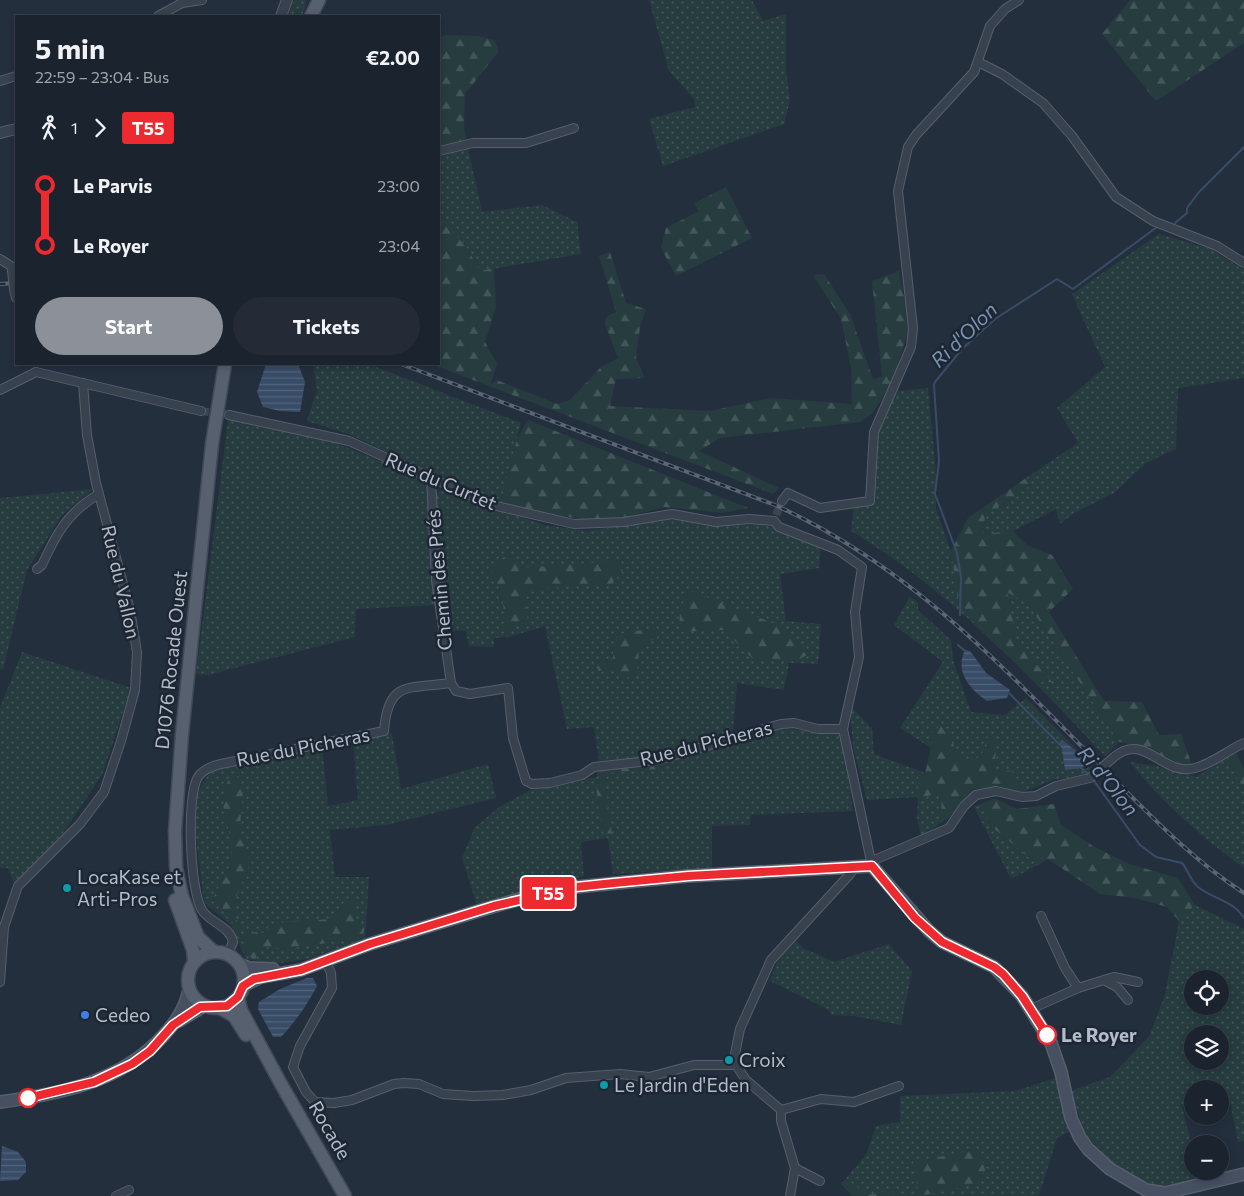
<!DOCTYPE html>
<html lang="en">
<head>
<meta charset="utf-8">
<style>
	:root { --surface:#1b232e; --page:#242b36; --text:#f1f3f6; --muted:#a0a4aa; --line:#39404a; --accent:#8c9099 }
	body { margin:0; font-family:Commissioner,sans-serif; background:var(--page); color:var(--text); height:100vh; display:flex; flex-direction:column; font-size:19px; white-space:nowrap }
	* { box-sizing:border-box; margin:0 }
	p { font-size:16px; color:var(--muted) }
	.icon { flex:none; width:28px; height:28px; fill:none; stroke:currentColor; stroke-width:2; stroke-linecap:round; stroke-linejoin:round }
	.map { position:relative; flex:1; overflow:hidden }
	.sheet { position:absolute; left:15px; top:15px; width:425px; height:350px; display:flex; flex-direction:column; background:var(--surface); border-radius:0px; box-shadow:0 2px 8px #0003,0 0 0 1px var(--line) }
	.sheet>* { flex:none }
	.badge { padding:0 10px; border-radius:4px; font-size:18px; line-height:32px }
	.tools { position:absolute; left:1184px; top:970px; display:grid; gap:10px }
	.tools a { display:grid; place-items:center; width:45px; height:45px; border-radius:50%; background:var(--surface); box-shadow:0 2px 8px #0003,0 0 0 1px var(--line); font-size:25px }
	.map>.badge { position:absolute; translate:-50% -50%; box-shadow:0 0 0 2px #fff }
	.legs { display:flex; align-items:center; gap:8px; height:55px; padding:0 20px; font-size:16px }
	.legs p { margin-inline-start:auto }
	.head { display:flex; align-items:center; justify-content:space-between; height:85px; padding:0 20px }
	h1 { font-size:28px; font-weight:700; line-height:38px }
	.action { display:flex; gap:10px; margin-top:auto; padding:10px 20px }
	.action a { flex:1; height:58px; border-radius:30px; background:var(--accent); color:#fff; font-size:20px; font-weight:700; line-height:58px; text-align:center }
	.action a+a { background:var(--page); color:var(--text) }
	ul { padding:0 20px; list-style:none }
	li { display:flex; align-items:center; gap:18px; height:60px; font-size:19px }
	li i { display:grid; place-items:center; width:8px; height:100%; margin:0 6px; background:currentColor }
	li i::after { content:''; width:12px; height:12px; margin:-6px; border:4px solid; border-radius:50%; background:var(--surface) }
	li p { margin-inline-start:auto }
	li:first-child i { background:linear-gradient(#0000 50%,currentColor 0) }
	li:last-child i { background:linear-gradient(currentColor 50%,#0000 0) }
	.map>svg:first-child { display:block }
	.grass { fill:url(#grass-dots); fill-rule:evenodd }
	.forest { fill:url(#forest-firs) }
	.water { fill:url(#water-rules) }
	.lines { fill:none; stroke-linecap:round; stroke-linejoin:round }
	.stream { stroke:#394c67; stroke-width:2 }
	.minor-tunnel { stroke:#3a4453; stroke-width:8; stroke-dasharray:8 4; stroke-linecap:butt }
	.minor-casing { stroke:#565f6c; stroke-width:10 }
	.tertiary-casing { stroke:#565f6c; stroke-width:12 }
	.secondary-casing { stroke:#565f6c; stroke-width:14 }
	.primary-casing { stroke:#414a57; stroke-width:15 }
	.minor { stroke:#38414e; stroke-width:8 }
	.tertiary { stroke:#38414e; stroke-width:10 }
	.secondary { stroke:#465061; stroke-width:11 }
	.primary { stroke:#56606e; stroke-width:12 }
	.rail-casing { stroke:#5a6575; stroke-width:4 }
	.rail { stroke:#1d2633; stroke-width:2; stroke-dasharray:5.5; stroke-linecap:butt }
	.minor-bridge-casing { stroke:#565f6c; stroke-width:10; stroke-linecap:butt }
	.minor-bridge { stroke:#38414e; stroke-width:8 }
	.line-1-casing { stroke:#fff; stroke-width:11 }
	.line-1 { stroke:#ec2a2f; stroke-width:8 }
	.culture-dot { fill:#0f9aa8; stroke:#1d2633; stroke-width:2 }
	.shop-dot { fill:#3f7fe0; stroke:#1d2633; stroke-width:2 }
	.stop-1-dot { fill:#fff; stroke:#ec2a2f; stroke-width:2.5 }
	.labels { text-anchor:middle; stroke-width:5; stroke-linejoin:round; paint-order:stroke }
	.street-label { font-size:19px; fill:#b4bcc9; stroke:#1d2633 }
	.poi-label { font-size:19px; fill:#b4bcc9; stroke:#1d2633; text-anchor:start }
	.stop-label { font-size:19px; font-weight:bold; fill:#b4bcc9; stroke:#1d2633; text-anchor:start }
	.water-label { font-size:20px; font-style:italic; fill:#7c92b1; stroke:#1d2633 }
</style>
</head>
<body>
<div class="map">
<svg width="1244" height="1196" viewBox="0 0 1244 1196">
	<defs>
		<pattern id="grass-dots" width="8" height="8" patternUnits="userSpaceOnUse" patternTransform="scale(1.25)"><rect width="8" height="8" fill="#263c3f"/><path d="M2 2h.1M6 6h.1" fill="none" stroke="#435659" stroke-width="1.8" stroke-linecap="round"/></pattern>
		<pattern id="forest-firs" width="22" height="20" patternUnits="userSpaceOnUse" patternTransform="scale(1.25)"><rect width="22" height="20" fill="#263c3f"/><path d="M5 1l3.5 6h-7zM16 11l3.5 6h-7z" fill="#435659"/></pattern>
		<pattern id="water-rules" width="6" height="5" patternUnits="userSpaceOnUse" patternTransform="scale(1.25)"><rect width="6" height="5" fill="#394c67"/><path d="M0 2.5h6" fill="none" stroke="#53647b"/></pattern>
	</defs>
	<rect width="100%" height="100%" fill="#242f3e"/>
	<g class="grass">
		<polygon points="294,0 307,0 302,16 288,16"/>
		<polygon points="649,0 752,0 763,21 786,14 786,71 790,100 784,124 663,166 649,119 695,107 694,99 669,71"/>
		<polygon points="468,148 482,212 542,205 577,222 581,254 480,271 466,246 439,218 439,156"/>
		<polygon points="1159,234 1211,249 1244,270 1244,378 1178,388 1176,449 1146,463 1114,493 1074,513 1060,524 1056,509 1013,531 983,534 985,515 1012,499 1030,485 1026,478 1078,443 1057,408 1105,367 1072,294"/>
		<polygon points="313,364 368,364 521,423 500,505 349,434 307,421 317,390"/>
		<path d="M928 388 936 473V508L951 551 1029 605 1119 742 1105 756C1027 673 949 590 851 531L854 508 876 500 878 430 898 391Z"/>
		<polygon points="228,420 333,442 426,479 437,605 356,609 355,637 208,675 196,674"/>
		<polygon points="94,489 62,515 27,570 3,670 0,668 0,498"/>
		<polygon points="441,490 544,525 587,531 673,518 712,525 766,525 821,549 819,568 780,574 786,621 821,624 818,664 789,663 784,690 737,683 733,732 671,756 599,761 594,727 567,729 545,626 509,637 494,638 494,647 469,646 466,631 446,631 435,494"/>
		<polygon points="910,596 918,603 918,610 951,640 953,660 971,712 1005,715 1026,698 1094,767 1084,777 1056,779 1023,792 975,789 953,814 921,837 917,819 918,797 867,800 853,747 850,706 872,728 874,754 925,773 931,748 900,728 943,662 894,625"/>
		<polygon points="22,652 131,688 102,775 61,836 14,883 8,868 0,868 0,708"/>
		<polygon points="778,728 842,733 853,811 751,815 750,825 712,826 712,868 613,874 608,838 581,842 584,876 477,906 462,858 475,827 498,808 534,788 597,777 597,769 666,763"/>
		<polygon points="392,733 401,789 488,764 496,798 386,825 330,830 335,877 369,877 365,939 307,959 274,964 246,959 230,924 204,903 195,829 198,791 210,772 322,745 328,806 358,800 353,740"/>
		<path d="M1228 756 1244 792V868C1203 838 1161 802 1130 762L1162 767 1197 777Z"/>
		<polygon points="981,804 991,826 1038,865 1011,879 974,807"/>
		<path d="M1195 905 1244 929V1141L1238 1142 1229 1096 1220 1097V1089H1192V1103L1182 1105 1192 1148V1171H1198L1200 1179 1157 1187 1119 1170 1085 1134 1070 1091 1110 1077 1149 1037 1165 995 1179 921ZM1192 979H1220V1006H1192ZM1192 1034H1220V1061H1192Z"/>
		<polygon points="795,940 803,948 834,962 889,944 912,971 901,1025 854,1016 832,1015 827,1009 770,981 779,957"/>
		<polygon points="1056,1078 1070,1131 1057,1138 1039,1196 853,1196 841,1184 866,1155 876,1126 900,1122 900,1096 1015,1091"/>
	</g>
	<g class="forest">
		<polygon points="1130,0 1244,0 1244,43 1156,101 1102,34"/>
		<polygon points="446,35 479,36 494,40 499,51 465,94 464,127 467,141 439,150 439,38"/>
		<polygon points="726,187 752,238 676,276 661,248 666,228 699,211 695,203"/>
		<polygon points="439,218 466,246 480,271 494,268 496,307 485,342 497,364 490,385 497,380 557,404 570,400 601,367 618,358 605,324 606,317 616,312 599,256 610,252 626,303 646,309 640,327 636,358 645,378 616,379 610,406 710,411 771,398 852,404 851,367 841,319 813,275 824,274 850,314 873,379 882,377 872,281 899,271 910,326 892,381 873,413 860,422 720,438 699,451 779,488 773,494 431,364 439,364"/>
		<polygon points="528,420 748,508 723,513 664,507 623,518 580,519 500,505 517,439"/>
		<polygon points="1026,478 1030,485 1012,499 985,515 983,534 1013,531 1027,545 1052,555 1073,589 1049,612 1104,701 1142,702 1159,735 1181,734 1192,765 1175,765 1136,745 1119,742 1029,605 1007,592 1017,642 1052,682 1036,682 977,627 958,599 951,551 968,518"/>
		<polygon points="512,555 521,568 615,561 623,571 611,584 536,589 524,597 528,621 507,631 501,591 492,578 491,564 498,564 502,558"/>
		<polygon points="688,590 783,627 807,655 798,660 753,659 724,630 679,632 680,610"/>
		<polygon points="655,628 657,638 639,647 637,674 626,678 616,668 598,671 599,662 613,658 613,647 618,634"/>
		<polygon points="942,724 962,761 981,757 989,734 997,741 994,770 1012,771 1023,792 975,789 953,814 942,822 941,793 918,798 918,772 925,773 932,748 931,733"/>
		<polygon points="1236,753 1244,769 1244,792 1228,756"/>
		<path d="M659 764 658 769 609 773 605 780 612 836 604 835C601 815 589 783 605 768Z"/>
		<path d="M233 775 241 779 243 789 240 827 250 863 235 900 236 919 241 928 239 931 214 900C216 884 231 873 232 857 235 830 210 798 233 775Z"/>
		<polygon points="995,798 1017,809 1054,804 1061,825 1093,846 1129,864 1178,878 1195,905 1179,921 1167,907 1135,898 1100,894 1048,859 1038,865 991,826 981,804"/>
		<path d="M347 898 354 902 356 923 362 924C366 929 364 934 360 938L286 949 270 947 259 948 255 960 246 955 243 938 256 932 266 933 268 927C292 916 318 925 341 915L344 901Z"/>
		<polygon points="979,1149 985,1170 974,1185 919,1196 913,1162"/>
		<polygon points="846,1179 868,1195 892,1190 895,1196 853,1196 841,1184"/>
	</g>
	<g class="water">
		<polygon points="266,364 298,364 305,382 300,412 280,411 263,407 257,392"/>
		<path d="M965 650 970 651 986 673 1010 690 1007 698 987 701C971 690 954 672 965 650Z"/>
		<polygon points="1062,740 1076,751 1086,764 1082,768 1065,770 1062,748 1058,744"/>
		<path d="M307 978H313L317 986C307 1005 296 1021 281 1037H273L258 1009 259 1002 280 989Z"/>
		<polygon points="2,1146 18,1152 26,1162 26,1172 18,1180 0,1181"/>
	</g>
	<g class="lines">
		<g class="stream">
			<polyline points="1175,223 1187,213 1187,208 1199,192 1244,147"/>
			<polyline points="960,615 961,577 957,553 935,494 939,461 934,385 935,382 962,349 995,319 1057,279 1073,289 1157,227"/>
			<polyline points="958,645 965,651"/>
			<polyline points="1010,694 1059,744"/>
			<polyline points="1081,768 1089,775"/>
			<path d="M1092 778 1140 845 1156 857 1182 863C1188 870 1190 880 1198 887 1213 899 1234 901 1244 918"/>
		</g>
		<g class="minor-tunnel">
			<polyline points="201,411 229,415"/>
			<polyline points="776,515 782,501"/>
		</g>
		<defs>
			<g id="minor">
				<polyline points="158,16 182,3 202,0"/>
				<polyline points="978,62 1002,74 1043,103 1072,136 1116,197 1153,221 1217,246 1244,263"/>
				<polyline points="0,81 16,76"/>
				<polyline points="439,151 473,143 526,143 574,128"/>
				<polyline points="0,259 11,266 12,270"/>
				<polyline points="14,290 16,298"/>
				<polyline points="36,372 201,411"/>
				<polyline points="0,390 36,372"/>
				<polyline points="229,415 349,441 492,505 574,524 624,522 672,514 716,522 749,519 774,521"/>
				<polyline points="431,476 436,580 451,683 456,691 470,694 508,688 513,738 526,781 532,784 550,783 582,775 594,767 658,760 781,724 794,723 818,729 843,729"/>
				<polyline points="782,501 788,493 820,508 870,501 874,432 911,347 913,328 898,191 908,147 916,135 974,72 990,26 1005,9 1019,0"/>
				<polyline points="774,521 779,527 838,550 862,567 855,612 859,657 843,729 872,866"/>
				<path d="M37 569 42 565C56 534 68 512 99 494"/>
				<path d="M1114 757C1145 731 1162 777 1195 768 1212 764 1228 750 1244 743"/>
				<polyline points="872,861 949,828 964,806 976,795 996,791 1022,797 1036,796 1056,786 1090,778"/>
				<polyline points="1041,916 1065,968 1078,988"/>
				<path d="M228 954 233 942C230 926 210 923 202 910 190 891 186 796 198 777 203 769 212 766 221 764L384 731C388 680 408 689 451 683"/>
				<polyline points="325,960 331,973 332,988 300,1046 293,1067 306,1092 315,1102 334,1103 352,1100 394,1084 404,1083 419,1084 443,1094 473,1096 503,1095 531,1090 566,1078 620,1074 649,1077 694,1065 736,1065"/>
				<polyline points="1104,980 1114,977 1138,982"/>
				<polyline points="0,982 4,927 18,886 80,824 104,792 121,741 135,690 137,652 130,610 96,483 87,435 83,383"/>
				<polyline points="1031,1009 1078,988 1104,980 1117,987 1128,1000"/>
				<polyline points="781,1110 821,1099 854,1102 899,1086"/>
				<polyline points="795,1168 820,1181"/>
				<polyline points="116,1196 129,1190"/>
				<polyline points="790,1196 795,1168 781,1121 781,1110 746,1080 736,1065 734,1059 740,1029 771,960 851,873 853,868"/>
			</g>
			<g id="tertiary">
				<polyline points="281,16 287,0"/>
				<polyline points="0,133 16,129"/>
			</g>
			<g id="secondary">
				<polyline points="239,964 249,968 273,969"/>
				<polyline points="243,986 261,977 301,970 370,944 475,912 523,898 576,887 688,876 872,866 929,931 942,942 994,967 1022,996 1051,1043 1061,1072 1071,1118 1080,1138 1088,1149 1110,1169 1146,1190 1165,1193 1244,1174"/>
				<polyline points="179,1021 204,1006"/>
				<path d="M0 1102C60 1094 121 1082 163 1036 176 1022 185 1009 189 990"/>
			</g>
			<g id="primary">
				<polyline points="311,16 319,0"/>
				<polyline points="175,900 193,950 194,961"/>
				<polyline points="213,951 198,937 182,896 176,867 175,831 182,734 212,444 225,364"/>
				<circle cx="216" cy="980" r="28"/>
				<polyline points="238,997 241,1010 281,1084 345,1196"/>
				<polyline points="220,1008 234,1016 246,1035"/>
			</g>
		</defs>
		<use href="#minor" class="minor-casing"/>
		<use href="#tertiary" class="tertiary-casing"/>
		<use href="#secondary" class="secondary-casing"/>
		<use href="#primary" class="primary-casing"/>
		<use href="#minor" class="minor"/>
		<use href="#tertiary" class="tertiary"/>
		<use href="#secondary" class="secondary"/>
		<use href="#primary" class="primary"/>
		<defs>
			<g id="rail">
				<polyline points="0,284 16,283"/>
				<path d="M401 364 775 505C911 567 1000 664 1103 768 1147 812 1191 859 1244 893"/>
			</g>
		</defs>
		<use href="#rail" class="rail-casing"/>
		<use href="#rail" class="rail"/>
		<defs>
			<g id="minor-bridge">
				<polyline points="12,270 14,290"/>
				<polyline points="1090,778 1114,757"/>
			</g>
		</defs>
		<use href="#minor-bridge" class="minor-bridge-casing"/>
		<use href="#minor-bridge" class="minor-bridge"/>
	</g>
	<g class="lines">
		<defs>
			<polyline id="line-1" points="28,1098 94,1082 132,1064 150,1051 173,1025 200,1007 227,1006 238,997 243,986 254,979 301,970 370,944 494,906 576,887 614,883 688,876 872,866 915,918 942,942 994,967 1003,974 1022,996 1047,1035"/>
		</defs>
		<use href="#line-1" class="line-1-casing"/>
		<use href="#line-1" class="line-1"/>
	</g>
	<g class="culture-dot">
		<circle cx="67" cy="888" r="5"/>
		<circle cx="729" cy="1060" r="5"/>
		<circle cx="604" cy="1085" r="5"/>
	</g>
	<circle class="shop-dot" cx="85" cy="1015" r="5"/>
	<g class="stop-1-dot">
		<circle cx="1047" cy="1035" r="9"/>
		<circle cx="28" cy="1098" r="9"/>
	</g>
	<g class="labels">
		<g class="street-label">
			<text transform="translate(441 481) rotate(23)" y="7">Rue du Curtet</text>
			<text transform="translate(439 580) rotate(-95)" y="7">Chemin des Prés</text>
			<text transform="translate(121 582) rotate(77)" y="7">Rue du Vallon</text>
			<text transform="translate(171 660) rotate(-84)" y="7">D1076 Rocade Ouest</text>
			<text transform="translate(706 743) rotate(-14)" y="7">Rue du Picheras</text>
			<text transform="translate(303 747) rotate(-11)" y="7">Rue du Picheras</text>
			<text transform="translate(330 1130) rotate(60)" y="7">Rocade</text>
		</g>
		<g class="poi-label">
			<text x="77" y="884">LocaKase et<tspan x="77" dy="22">Arti-Pros</tspan></text>
			<text x="95" y="1022">Cedeo</text>
			<text x="739" y="1067">Croix</text>
			<text x="614" y="1092">Le Jardin d'Eden</text>
		</g>
		<g class="stop-label">
			<text x="1061" y="1042">Le Royer</text>
		</g>
		<g class="water-label">
			<text transform="translate(964 335) rotate(-44)" y="7">Ri d'Olon</text>
			<text transform="translate(1108 781) rotate(51)" y="7">Ri d'Olon</text>
		</g>
	</g>
</svg>
<div class="tools">
<a><svg class="icon" aria-label="locate" viewBox="0 0 24 24"><circle cx="12" cy="12" r="6"/><path d="M12 2v4M12 18v4M2 12h4M18 12h4"/></svg></a>
<a><svg class="icon" aria-label="layers" viewBox="0 0 24 24"><path d="M12 4l9 5-9 5-9-5zM3 14l9 5 9-5"/></svg></a>
<a>+</a>
<a>−</a>
</div>
<b class="badge" style="left:548px;top:893px;background:#ec2a2f;color:#fff">T55</b>
<section class="sheet">
<div class="head"><div><h1>5 min</h1><p>22:59 – 23:04 · Bus</p></div><b>€2.00</b></div>
<div class="legs"><svg class="icon" aria-label="walk" viewBox="0 0 24 24"><circle cx="13" cy="4" r="2"/><path d="M13 8l-2 6 4 7M11 14l-3 7M7 12l3-4h3l4 4"/></svg>1<svg class="icon" aria-label="forward" viewBox="0 0 24 24"><path d="M9 5l7 7-7 7"/></svg><b class="badge" style="background:#ec2a2f;color:#fff">T55</b></div>
<ul>
<li><i style="color:#ec2a2f"></i><b>Le Parvis</b><p>23:00</p></li>
<li><i style="color:#ec2a2f"></i><b>Le Royer</b><p>23:04</p></li>
</ul>
<div class="action"><a>Start</a><a>Tickets</a></div>
</section>
</div>
</body>
</html>
